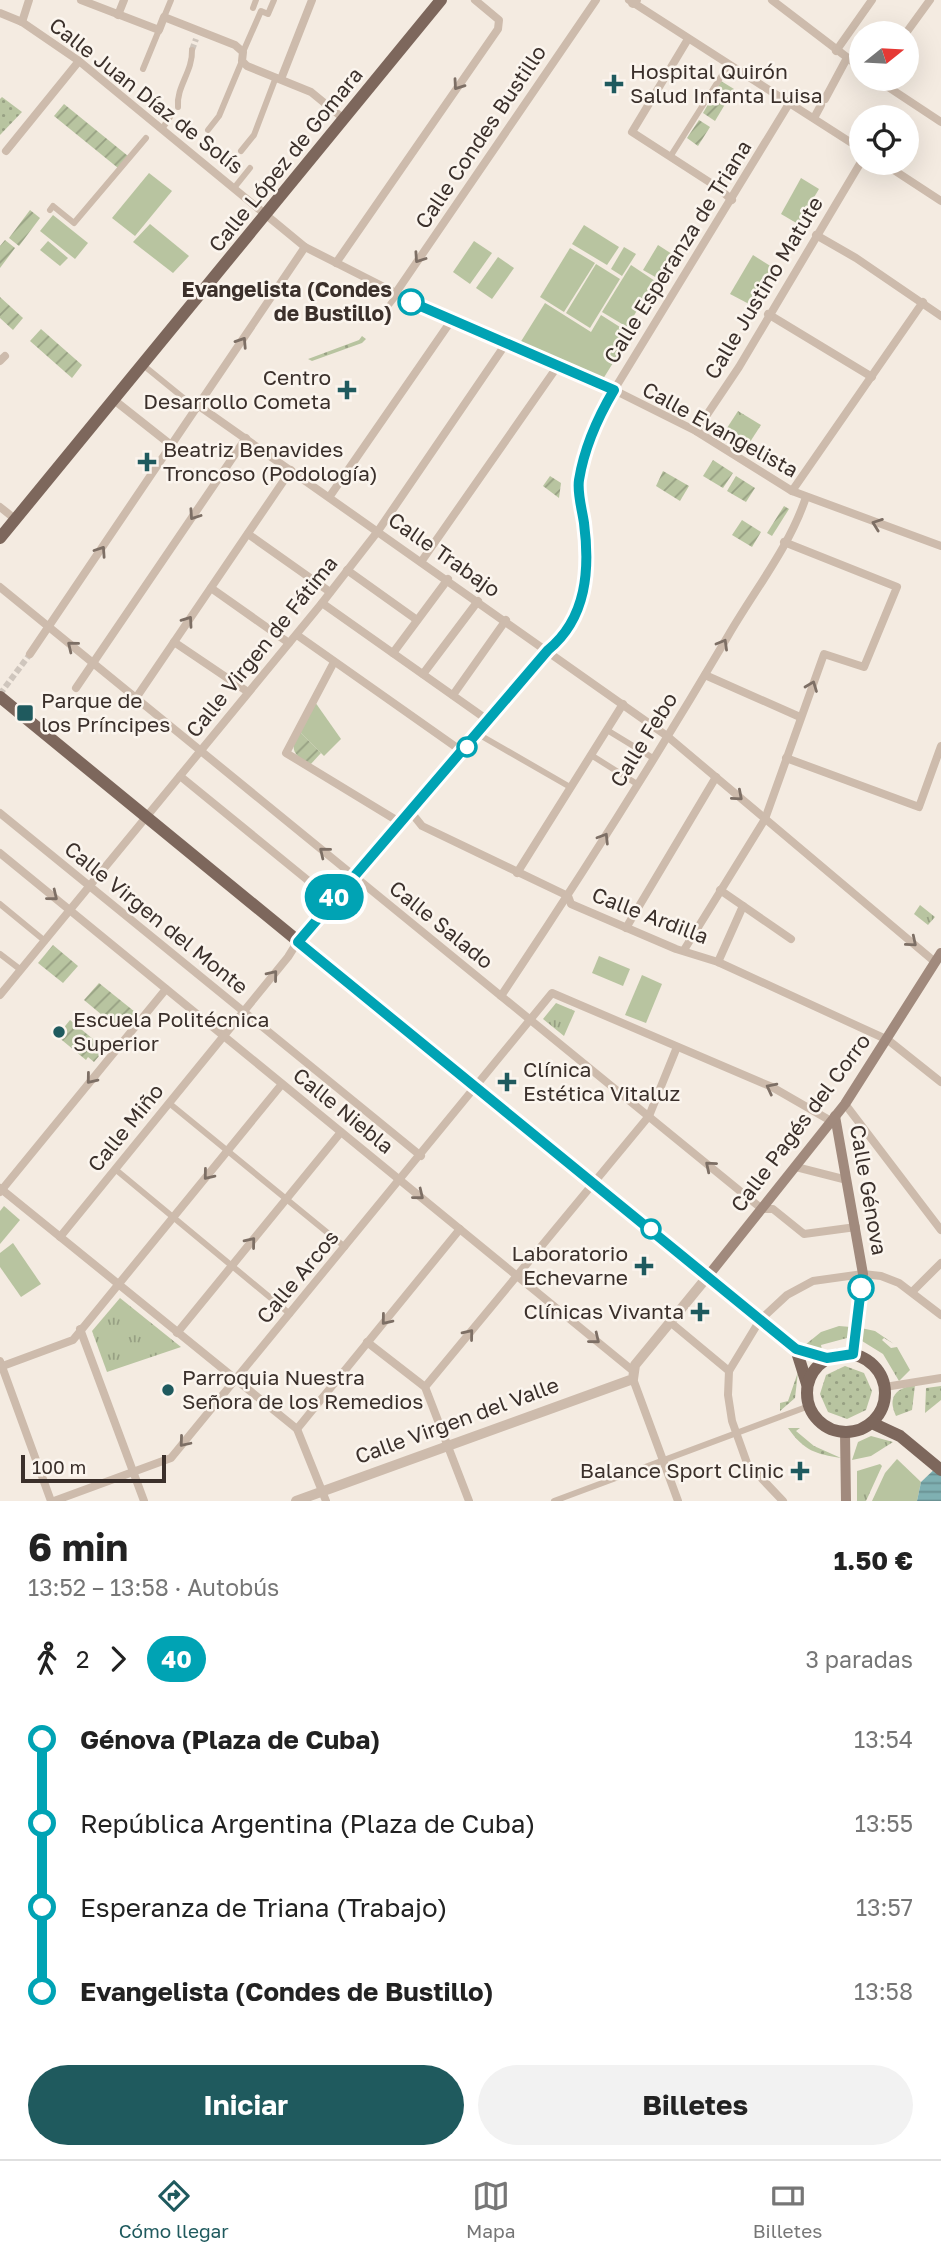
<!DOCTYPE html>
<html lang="es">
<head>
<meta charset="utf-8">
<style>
	:root { --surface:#fff; --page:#f2f2f2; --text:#222; --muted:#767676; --line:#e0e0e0; --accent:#1f5a5e }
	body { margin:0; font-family:"Golos Text",sans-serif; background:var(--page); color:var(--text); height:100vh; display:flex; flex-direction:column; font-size:26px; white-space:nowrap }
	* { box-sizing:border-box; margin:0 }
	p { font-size:23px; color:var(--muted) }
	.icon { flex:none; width:38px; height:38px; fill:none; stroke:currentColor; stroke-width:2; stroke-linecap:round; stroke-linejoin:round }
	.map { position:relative; height:1501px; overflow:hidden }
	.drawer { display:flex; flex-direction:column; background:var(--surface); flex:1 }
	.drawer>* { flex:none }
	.badge { padding:0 14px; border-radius:23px; font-size:24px; line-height:46px }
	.needle { width:46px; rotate:72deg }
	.buttons { position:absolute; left:849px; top:21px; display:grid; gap:14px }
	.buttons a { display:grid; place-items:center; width:70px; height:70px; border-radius:50%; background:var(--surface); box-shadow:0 7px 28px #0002; font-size:35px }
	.scale { position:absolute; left:21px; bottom:18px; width:145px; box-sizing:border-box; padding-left:7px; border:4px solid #3b302b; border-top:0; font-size:19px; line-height:24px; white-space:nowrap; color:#3b302b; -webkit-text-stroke:5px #fbf5ee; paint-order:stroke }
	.map>.badge { position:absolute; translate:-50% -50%; box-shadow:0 0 0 4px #fff }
	.legs { display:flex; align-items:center; gap:10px; height:77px; padding:0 28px; font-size:23px }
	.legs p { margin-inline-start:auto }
	.head { display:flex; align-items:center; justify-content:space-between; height:119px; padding:0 28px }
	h1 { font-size:38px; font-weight:700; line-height:52px }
	.cta { display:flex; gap:14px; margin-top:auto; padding:14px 28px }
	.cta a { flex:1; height:80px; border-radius:42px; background:var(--accent); color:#fff; font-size:28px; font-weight:700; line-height:80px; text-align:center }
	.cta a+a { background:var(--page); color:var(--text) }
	ul { padding:0 28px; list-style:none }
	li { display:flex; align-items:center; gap:24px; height:84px; font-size:26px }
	li i { display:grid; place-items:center; width:10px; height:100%; margin:0 9px; background:currentColor }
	li i::after { content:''; width:18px; height:18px; margin:-9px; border:5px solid; border-radius:50%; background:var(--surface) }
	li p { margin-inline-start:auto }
	li:first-child i { background:linear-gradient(#0000 50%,currentColor 0) }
	li:last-child i { background:linear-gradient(currentColor 50%,#0000 0) }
	.dock { display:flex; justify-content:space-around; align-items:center; height:98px; border-top:2px solid var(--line); background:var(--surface); font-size:19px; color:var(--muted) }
	.dock a { display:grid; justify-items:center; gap:4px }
	.dock .on { color:var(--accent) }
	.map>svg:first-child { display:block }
	.grass { fill:url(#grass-dots) }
	.park { fill:url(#park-tufts) }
	.garden { fill:url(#garden-furrows) }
	.pitch { fill:#b8c4a0 }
	.water { fill:url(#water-rules) }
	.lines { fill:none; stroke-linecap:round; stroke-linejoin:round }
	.pedestrian-tunnel { stroke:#cfc6bd; stroke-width:6; stroke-dasharray:6 3; stroke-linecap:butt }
	.pedestrian { stroke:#cdbbac; stroke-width:6 }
	.minor { stroke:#cdbbac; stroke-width:8 }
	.tertiary { stroke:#cdbbac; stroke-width:10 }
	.secondary { stroke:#a18a7d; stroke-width:10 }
	.primary { stroke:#7d675c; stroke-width:12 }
	.oneway { stroke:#7d6f65 }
	.line-1-casing { stroke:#fff; stroke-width:16 }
	.line-1 { stroke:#00a3b4; stroke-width:10 }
	.poi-dot { fill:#1f5a5e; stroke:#fbf5ee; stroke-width:2.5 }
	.stop-1-dot { fill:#fff; stroke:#00a3b4; stroke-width:3.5 }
	.labels { text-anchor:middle; stroke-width:5; stroke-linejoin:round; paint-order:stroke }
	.poi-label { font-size:21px; fill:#3b302b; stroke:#fbf5ee; text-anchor:start }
	.street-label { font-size:21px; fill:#3b302b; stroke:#fbf5ee }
	.stop-label { font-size:21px; font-weight:bold; fill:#3b302b; stroke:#fbf5ee; text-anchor:end }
</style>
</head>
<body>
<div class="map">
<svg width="941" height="1501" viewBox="0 0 941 1501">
	<defs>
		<pattern id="grass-dots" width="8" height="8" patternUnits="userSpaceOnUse" patternTransform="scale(1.75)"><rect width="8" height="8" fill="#b8c4a0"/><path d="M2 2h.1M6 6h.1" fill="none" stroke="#97a083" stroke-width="1.8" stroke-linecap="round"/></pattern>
		<pattern id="park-tufts" width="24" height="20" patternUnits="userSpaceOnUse" patternTransform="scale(1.75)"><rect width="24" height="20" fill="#b8c4a0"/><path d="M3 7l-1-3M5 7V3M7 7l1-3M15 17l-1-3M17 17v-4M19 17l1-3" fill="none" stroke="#97a083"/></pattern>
		<pattern id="garden-furrows" width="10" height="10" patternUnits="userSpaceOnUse" patternTransform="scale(1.75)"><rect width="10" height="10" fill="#b8c4a0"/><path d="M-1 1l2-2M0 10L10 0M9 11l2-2" fill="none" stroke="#97a083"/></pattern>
		<pattern id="water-rules" width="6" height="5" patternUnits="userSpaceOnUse" patternTransform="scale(1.75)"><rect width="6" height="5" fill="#7fb0b2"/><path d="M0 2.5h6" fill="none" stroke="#699091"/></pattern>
	</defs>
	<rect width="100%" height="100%" fill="#f4ebe1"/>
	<g class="grass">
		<polygon points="2,97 22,112 0,135 0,99"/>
		<polygon points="362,336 366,339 362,343 312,361 308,359 359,340"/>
		<polygon points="845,1366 864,1373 872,1391 866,1410 847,1419 828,1412 820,1394 826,1375"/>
		<polygon points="798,1372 795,1398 780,1411 780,1403 788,1401"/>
		<path d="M915 1385 912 1410 896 1416C887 1397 896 1388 915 1385Z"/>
		<polygon points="941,1386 941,1400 925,1413 926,1388"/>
		<path d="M788 1428H800L796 1431 814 1446 841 1458C816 1454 804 1451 788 1428Z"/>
	</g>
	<g class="park">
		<polygon points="721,81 734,89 727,101 714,94"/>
		<polygon points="738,411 761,425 750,442 727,428"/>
		<polygon points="920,905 935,917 928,925 914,914"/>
		<polygon points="556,1003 575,1011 564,1036 543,1019"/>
		<polygon points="120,1298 181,1347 107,1372 92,1331"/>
		<polygon points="839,1326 851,1327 847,1338 821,1345 822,1350 805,1345 821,1332"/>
		<polygon points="861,1328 875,1331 894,1344 884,1338 882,1340 891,1348 897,1347 910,1370 899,1381 883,1354 862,1341"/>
		<polygon points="871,1436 893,1442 871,1456 852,1460 858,1442"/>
		<polygon points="880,1464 882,1466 866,1501 857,1501 857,1471"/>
	</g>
	<g class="garden">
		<polygon points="714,94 727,101 715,121 703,113"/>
		<polygon points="64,104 128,156 118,168 54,116"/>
		<polygon points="699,120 710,127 698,146 687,138"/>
		<polygon points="30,210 40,218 19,246 9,238"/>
		<polygon points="5,240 15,248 0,268 0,246"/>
		<polygon points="0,297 23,318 13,330 0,318"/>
		<polygon points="41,329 82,365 72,378 30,341"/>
		<polygon points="713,460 733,473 723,488 703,476"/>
		<polygon points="663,471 689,486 680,501 656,486"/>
		<polygon points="550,476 561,483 559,498 543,486"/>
		<polygon points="736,476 755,488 746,502 727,491"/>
		<polygon points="784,506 789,509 772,536 767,533"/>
		<polygon points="742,520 761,532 752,547 732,535"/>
		<path d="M299 731 321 753 310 765C293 755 289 749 299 731Z"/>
		<polygon points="53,945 78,966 63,983 38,963"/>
		<polygon points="99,983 135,1012 120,1030 84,1000"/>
		<polygon points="70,1020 105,1049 94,1062 88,1057 86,1060 57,1036"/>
	</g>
	<g class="pitch">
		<polygon points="149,173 172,191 135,236 112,218"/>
		<polygon points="801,178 819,189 798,224 781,214"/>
		<polygon points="53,215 88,243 75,259 40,231"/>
		<polygon points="150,224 189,256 173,273 133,242"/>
		<polygon points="584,225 619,247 607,265 572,244"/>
		<polygon points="48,241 68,258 60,266 40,250"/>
		<polygon points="474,241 492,253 470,284 453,272"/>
		<polygon points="658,245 672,254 657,278 643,270"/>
		<polygon points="624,247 636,254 622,276 611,269"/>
		<polygon points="570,248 595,263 564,312 540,297"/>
		<polygon points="753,255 772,267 749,304 730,294"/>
		<polygon points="498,257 514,268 492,299 476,288"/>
		<polygon points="596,264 620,279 590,328 566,313"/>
		<polygon points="631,265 655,281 627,327 602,312"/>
		<polygon points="545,303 591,332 601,315 631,334 603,379 520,343"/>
		<polygon points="315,702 341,739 324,756 299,731"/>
		<polygon points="599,956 630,969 623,986 592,973"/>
		<polygon points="642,975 662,984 646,1023 625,1015"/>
		<polygon points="4,1206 20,1220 0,1244 0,1211"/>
		<polygon points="13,1243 41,1284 21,1297 0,1267 0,1253"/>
		<polygon points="897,1459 921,1482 917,1501 872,1501 885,1473"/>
	</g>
	<polygon class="water" points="941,1463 941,1501 917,1501 921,1482"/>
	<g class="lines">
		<g class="pedestrian-tunnel">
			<polyline points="192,50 196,39"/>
			<polyline points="0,694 30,654"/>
		</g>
		<g class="pedestrian">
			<polyline points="253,8 256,0"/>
			<polyline points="164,17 171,0"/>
			<polyline points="243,52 261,11 268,14 274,0"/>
			<polyline points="143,69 159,30"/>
			<path d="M178 107C176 87 193 71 192 50"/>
			<polyline points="162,129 170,117"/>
			<polyline points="208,130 219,116 242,61"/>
			<polyline points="241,151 254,135 276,77"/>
			<polyline points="670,157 729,64"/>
			<polyline points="234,188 250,168"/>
			<polyline points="50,210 53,206 74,223 146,138"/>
			<polyline points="390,304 397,295"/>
			<polyline points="143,365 197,409"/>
			<polyline points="607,730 653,758"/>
			<polyline points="478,734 570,787"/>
			<polyline points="591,755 637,784"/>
			<polyline points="0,904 45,941"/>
			<polyline points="0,954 21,970"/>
			<polyline points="169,1103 345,1247"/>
			<polyline points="115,1169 290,1314"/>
			<polyline points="554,1501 809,1406"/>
		</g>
		<g class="minor">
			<polyline points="81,0 159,30 164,17 235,45 243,52 242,61 247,66 311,92 344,119"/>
			<polyline points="629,0 861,149"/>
			<polyline points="772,0 861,68"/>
			<polyline points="0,13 22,22 79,61 305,247 451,321 614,390 696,431 792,491 941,546"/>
			<polyline points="118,15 124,0"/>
			<polyline points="22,22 29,0"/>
			<polyline points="906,33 930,0"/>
			<polyline points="688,39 632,132 717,187 732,200"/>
			<polyline points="836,51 872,0"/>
			<polyline points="281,79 312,0"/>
			<polyline points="876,79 941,122"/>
			<polyline points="825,99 847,58"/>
			<polyline points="814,118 821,105"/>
			<polyline points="6,151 79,61"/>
			<polyline points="883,163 941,201"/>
			<polyline points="816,235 856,258 941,316"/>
			<polyline points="336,263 498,29 499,20 475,0"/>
			<polyline points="395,294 596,0"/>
			<polyline points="768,314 872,377"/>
			<polyline points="0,361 5,356"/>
			<polyline points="114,400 171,445"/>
			<polyline points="199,406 667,736 935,962"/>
			<polyline points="696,431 739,367 861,162"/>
			<polyline points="792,491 923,302"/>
			<polyline points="330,496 451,321"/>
			<polyline points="0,507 15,519"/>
			<polyline points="248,534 330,592"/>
			<polyline points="421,562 557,367"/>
			<polyline points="347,570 417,620"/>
			<polyline points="0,587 762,1209 773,1209 804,1234 856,1227"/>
			<polyline points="211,588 289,643"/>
			<polyline points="322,603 489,721"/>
			<polyline points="297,635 463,752"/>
			<polyline points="174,642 248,692"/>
			<polyline points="393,653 448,579"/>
			<polyline points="30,654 305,247"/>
			<polyline points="334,662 286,753 401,823"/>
			<polyline points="423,674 478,601"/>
			<polyline points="705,675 800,717"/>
			<polyline points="76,688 246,438"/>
			<polyline points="453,695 506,620"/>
			<polyline points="136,698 291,470"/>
			<polyline points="786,758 919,807 941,746"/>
			<polyline points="180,776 332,900"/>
			<polyline points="410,811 422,826 568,896 571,904 676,949 718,962 888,1040 941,1082"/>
			<polyline points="0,813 421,1156"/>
			<polyline points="0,853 632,1370"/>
			<polyline points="517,873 623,704"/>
			<polyline points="720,890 791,939"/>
			<polyline points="626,928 716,777"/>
			<polyline points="684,950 765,819 824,654 864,667 897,587 784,542"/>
			<polyline points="718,962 743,906"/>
			<polyline points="0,995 322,603 378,531 505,345"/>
			<path d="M501 996C580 878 656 758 728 636 754 591 790 546 806 497"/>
			<polyline points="845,1104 941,1230"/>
			<polyline points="796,1167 847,1180"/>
			<polyline points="0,1188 297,1429 326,1501"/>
			<polyline points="0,1192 166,989"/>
			<path d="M60 1237 288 957 305 930 463 752 548 650C587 618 591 568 583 522 581 509 577 493 579 480 584 449 598 417 614 390L790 102"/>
			<polyline points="912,1292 941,1263"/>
			<polyline points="670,1322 729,1371"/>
			<polyline points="80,1329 144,1501"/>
			<polyline points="177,1333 341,1132"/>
			<polyline points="367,1342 425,1387 469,1501"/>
			<polyline points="0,1361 51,1501"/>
			<polyline points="0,1367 73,1340 282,1084"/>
			<polyline points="633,1379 678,1501"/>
			<polyline points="425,1387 649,1116 677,1047"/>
			<polyline points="885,1387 941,1378"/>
			<polyline points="297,1429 460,1229"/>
			<polyline points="54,1501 171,1458 552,993 772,1087 831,1121"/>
			<polyline points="783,1501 747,1463 732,1421 728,1395 729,1371 760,1320 787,1295 813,1281 863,1274 881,1276 899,1283 941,1315"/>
		</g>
		<g class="tertiary">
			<polyline points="633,3 636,0"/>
			<polyline points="296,1501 633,1379 635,1365 708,1276"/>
		</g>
		<g class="secondary">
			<polyline points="835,1116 863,1274 853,1354"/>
			<polyline points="708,1276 845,1104 941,953"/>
			<polyline points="845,1432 846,1501"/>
		</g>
		<g class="primary">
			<polyline points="0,538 441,0"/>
			<polyline points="0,697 796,1349 826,1358"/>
			<polyline points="796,1349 807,1384"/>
			<circle cx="846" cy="1393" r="39"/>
			<polyline points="872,1423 900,1436 941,1470"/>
		</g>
	</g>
	<defs><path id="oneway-chevron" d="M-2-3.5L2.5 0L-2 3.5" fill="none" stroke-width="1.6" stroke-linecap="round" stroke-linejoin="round" transform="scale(1.75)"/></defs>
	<g class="oneway">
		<use href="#oneway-chevron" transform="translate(458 85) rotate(125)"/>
		<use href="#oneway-chevron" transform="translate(419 258) rotate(124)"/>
		<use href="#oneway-chevron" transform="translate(242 342) rotate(-57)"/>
		<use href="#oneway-chevron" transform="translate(194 515) rotate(124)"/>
		<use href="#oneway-chevron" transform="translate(877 524) rotate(-160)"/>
		<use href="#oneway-chevron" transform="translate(101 551) rotate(-56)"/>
		<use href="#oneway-chevron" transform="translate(188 621) rotate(-55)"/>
		<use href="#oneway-chevron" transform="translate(723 644) rotate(-60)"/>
		<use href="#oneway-chevron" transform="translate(72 646) rotate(-141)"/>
		<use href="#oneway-chevron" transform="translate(812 686) rotate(-69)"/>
		<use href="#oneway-chevron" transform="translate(738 796) rotate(41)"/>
		<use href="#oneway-chevron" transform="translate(604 838) rotate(-58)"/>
		<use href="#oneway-chevron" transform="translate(324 852) rotate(-141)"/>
		<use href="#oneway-chevron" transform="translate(53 896) rotate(39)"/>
		<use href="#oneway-chevron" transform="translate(912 942) rotate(40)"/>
		<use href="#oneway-chevron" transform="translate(273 975) rotate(-51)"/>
		<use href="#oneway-chevron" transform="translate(91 1079) rotate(129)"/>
		<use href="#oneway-chevron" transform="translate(771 1088) rotate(-153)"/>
		<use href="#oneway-chevron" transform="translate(710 1166) rotate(-140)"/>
		<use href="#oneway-chevron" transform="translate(208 1175) rotate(129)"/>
		<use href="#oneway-chevron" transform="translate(419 1195) rotate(39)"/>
		<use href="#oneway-chevron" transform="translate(251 1242) rotate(-51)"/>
		<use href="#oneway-chevron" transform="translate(386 1320) rotate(129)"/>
		<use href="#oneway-chevron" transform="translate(469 1334) rotate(-51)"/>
		<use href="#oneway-chevron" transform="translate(595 1339) rotate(39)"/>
		<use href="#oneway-chevron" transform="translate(184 1442) rotate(130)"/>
	</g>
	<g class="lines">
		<defs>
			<path id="line-1" d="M411 302 614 390C598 417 584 449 579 480 577 493 582 509 584 523 590 569 587 618 548 650L298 942 796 1349 827 1358 853 1354 861 1288"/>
		</defs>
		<use href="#line-1" class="line-1-casing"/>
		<use href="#line-1" class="line-1"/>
	</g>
	<g class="poi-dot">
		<path d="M610.5 73.5h7v7h7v7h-7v7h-7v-7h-7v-7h7z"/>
		<path d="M343.5 379.5h7v7h7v7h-7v7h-7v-7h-7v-7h7z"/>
		<path d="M143.5 451.5h7v7h7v7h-7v7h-7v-7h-7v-7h7z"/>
		<rect x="16" y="704" width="18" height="18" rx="3.5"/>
		<circle cx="59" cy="1032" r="7"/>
		<path d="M503.5 1071.5h7v7h7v7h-7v7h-7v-7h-7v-7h7z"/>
		<path d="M640.5 1255.5h7v7h7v7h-7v7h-7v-7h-7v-7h7z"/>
		<path d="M696.5 1301.5h7v7h7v7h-7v7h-7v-7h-7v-7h7z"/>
		<circle cx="168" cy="1390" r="7"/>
		<path d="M796.5 1460.5h7v7h7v7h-7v7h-7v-7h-7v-7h7z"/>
	</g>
	<g class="stop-1-dot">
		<circle cx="411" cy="302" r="12"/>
		<circle cx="467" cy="747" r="9"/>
		<circle cx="651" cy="1229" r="9"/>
		<circle cx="861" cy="1288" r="12"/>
	</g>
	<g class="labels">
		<g class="poi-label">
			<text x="630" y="79">Hospital Quirón<tspan x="630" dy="24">Salud Infanta Luisa</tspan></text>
			<text x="331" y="385" text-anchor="end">Centro<tspan x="331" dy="24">Desarrollo Cometa</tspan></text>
			<text x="163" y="457">Beatriz Benavides<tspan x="163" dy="24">Troncoso (Podología)</tspan></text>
			<text x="41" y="708">Parque de<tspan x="41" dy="24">los Príncipes</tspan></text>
			<text x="73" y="1027">Escuela Politécnica<tspan x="73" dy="24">Superior</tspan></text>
			<text x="523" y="1077">Clínica<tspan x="523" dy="24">Estética Vitaluz</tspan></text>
			<text x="628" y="1261" text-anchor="end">Laboratorio<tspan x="628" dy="24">Echevarne</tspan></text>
			<text x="684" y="1319" text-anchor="end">Clínicas Vivanta</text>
			<text x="182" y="1385">Parroquia Nuestra<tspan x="182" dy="24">Señora de los Remedios</tspan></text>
			<text x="784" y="1478" text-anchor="end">Balance Sport Clinic</text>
		</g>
		<g class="street-label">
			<text transform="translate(146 96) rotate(38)" y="7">Calle Juan Díaz de Solís</text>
			<text transform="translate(481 137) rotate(-56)" y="7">Calle Condes Bustillo</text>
			<text transform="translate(286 160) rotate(-51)" y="7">Calle López de Gomara</text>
			<text transform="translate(678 252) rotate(-58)" y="7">Calle Esperanza de Triana</text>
			<text transform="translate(764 288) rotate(-59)" y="7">Calle Justino Matute</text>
			<text transform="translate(720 430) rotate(29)" y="7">Calle Evangelista</text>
			<text transform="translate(444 555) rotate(35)" y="7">Calle Trabajo</text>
			<text transform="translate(262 647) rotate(-51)" y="7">Calle Virgen de Fátima</text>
			<text transform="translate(644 740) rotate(-58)" y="7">Calle Febo</text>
			<text transform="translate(650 916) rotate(21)" y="7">Calle Ardilla</text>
			<text transform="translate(156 918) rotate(39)" y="7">Calle Virgen del Monte</text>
			<text transform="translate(441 925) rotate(39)" y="7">Calle Salado</text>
			<text transform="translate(343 1111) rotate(39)" y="7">Calle Niebla</text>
			<text transform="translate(801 1123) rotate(-53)" y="7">Calle Pagés del Corro</text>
			<text transform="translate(126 1128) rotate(-51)" y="7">Calle Miño</text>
			<text transform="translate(868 1190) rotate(80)" y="7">Calle Génova</text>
			<text transform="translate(298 1277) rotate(-50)" y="7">Calle Arcos</text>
			<text transform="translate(457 1421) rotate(-20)" y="7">Calle Virgen del Valle</text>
		</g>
		<g class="stop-label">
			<text x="392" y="297">Evangelista (Condes<tspan x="392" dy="24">de Bustillo)</tspan></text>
		</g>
	</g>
</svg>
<div class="buttons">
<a><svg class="needle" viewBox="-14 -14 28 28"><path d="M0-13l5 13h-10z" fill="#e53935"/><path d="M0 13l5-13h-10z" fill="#767676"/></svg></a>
<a><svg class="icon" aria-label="locate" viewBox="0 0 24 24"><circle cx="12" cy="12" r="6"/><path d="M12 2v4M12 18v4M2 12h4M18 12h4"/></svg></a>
</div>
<div class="scale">100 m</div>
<b class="badge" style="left:334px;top:897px;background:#00a3b4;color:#fff">40</b>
</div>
<section class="drawer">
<div class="head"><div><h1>6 min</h1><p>13:52 – 13:58 · Autobús</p></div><b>1.50 €</b></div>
<div class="legs"><svg class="icon" aria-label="walk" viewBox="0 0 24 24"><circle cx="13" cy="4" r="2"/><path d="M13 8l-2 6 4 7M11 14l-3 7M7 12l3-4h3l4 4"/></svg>2<svg class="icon" aria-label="forward" viewBox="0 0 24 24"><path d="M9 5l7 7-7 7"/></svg><b class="badge" style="background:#00a3b4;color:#fff">40</b><p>3 paradas</p></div>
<ul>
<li><i style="color:#00a3b4"></i><b>Génova (Plaza de Cuba)</b><p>13:54</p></li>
<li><i style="color:#00a3b4"></i><span>República Argentina (Plaza de Cuba)</span><p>13:55</p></li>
<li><i style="color:#00a3b4"></i><span>Esperanza de Triana (Trabajo)</span><p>13:57</p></li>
<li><i style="color:#00a3b4"></i><b>Evangelista (Condes de Bustillo)</b><p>13:58</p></li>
</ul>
<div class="cta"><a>Iniciar</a><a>Billetes</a></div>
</section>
<nav class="dock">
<a class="on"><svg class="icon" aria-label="directions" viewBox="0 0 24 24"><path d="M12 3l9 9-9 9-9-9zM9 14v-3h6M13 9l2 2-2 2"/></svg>Cómo llegar</a>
<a><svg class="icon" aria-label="map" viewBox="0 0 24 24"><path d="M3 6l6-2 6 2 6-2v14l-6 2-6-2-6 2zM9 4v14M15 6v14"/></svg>Mapa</a>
<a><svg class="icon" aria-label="tickets" viewBox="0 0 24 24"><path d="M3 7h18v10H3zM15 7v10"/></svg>Billetes</a>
</nav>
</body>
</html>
